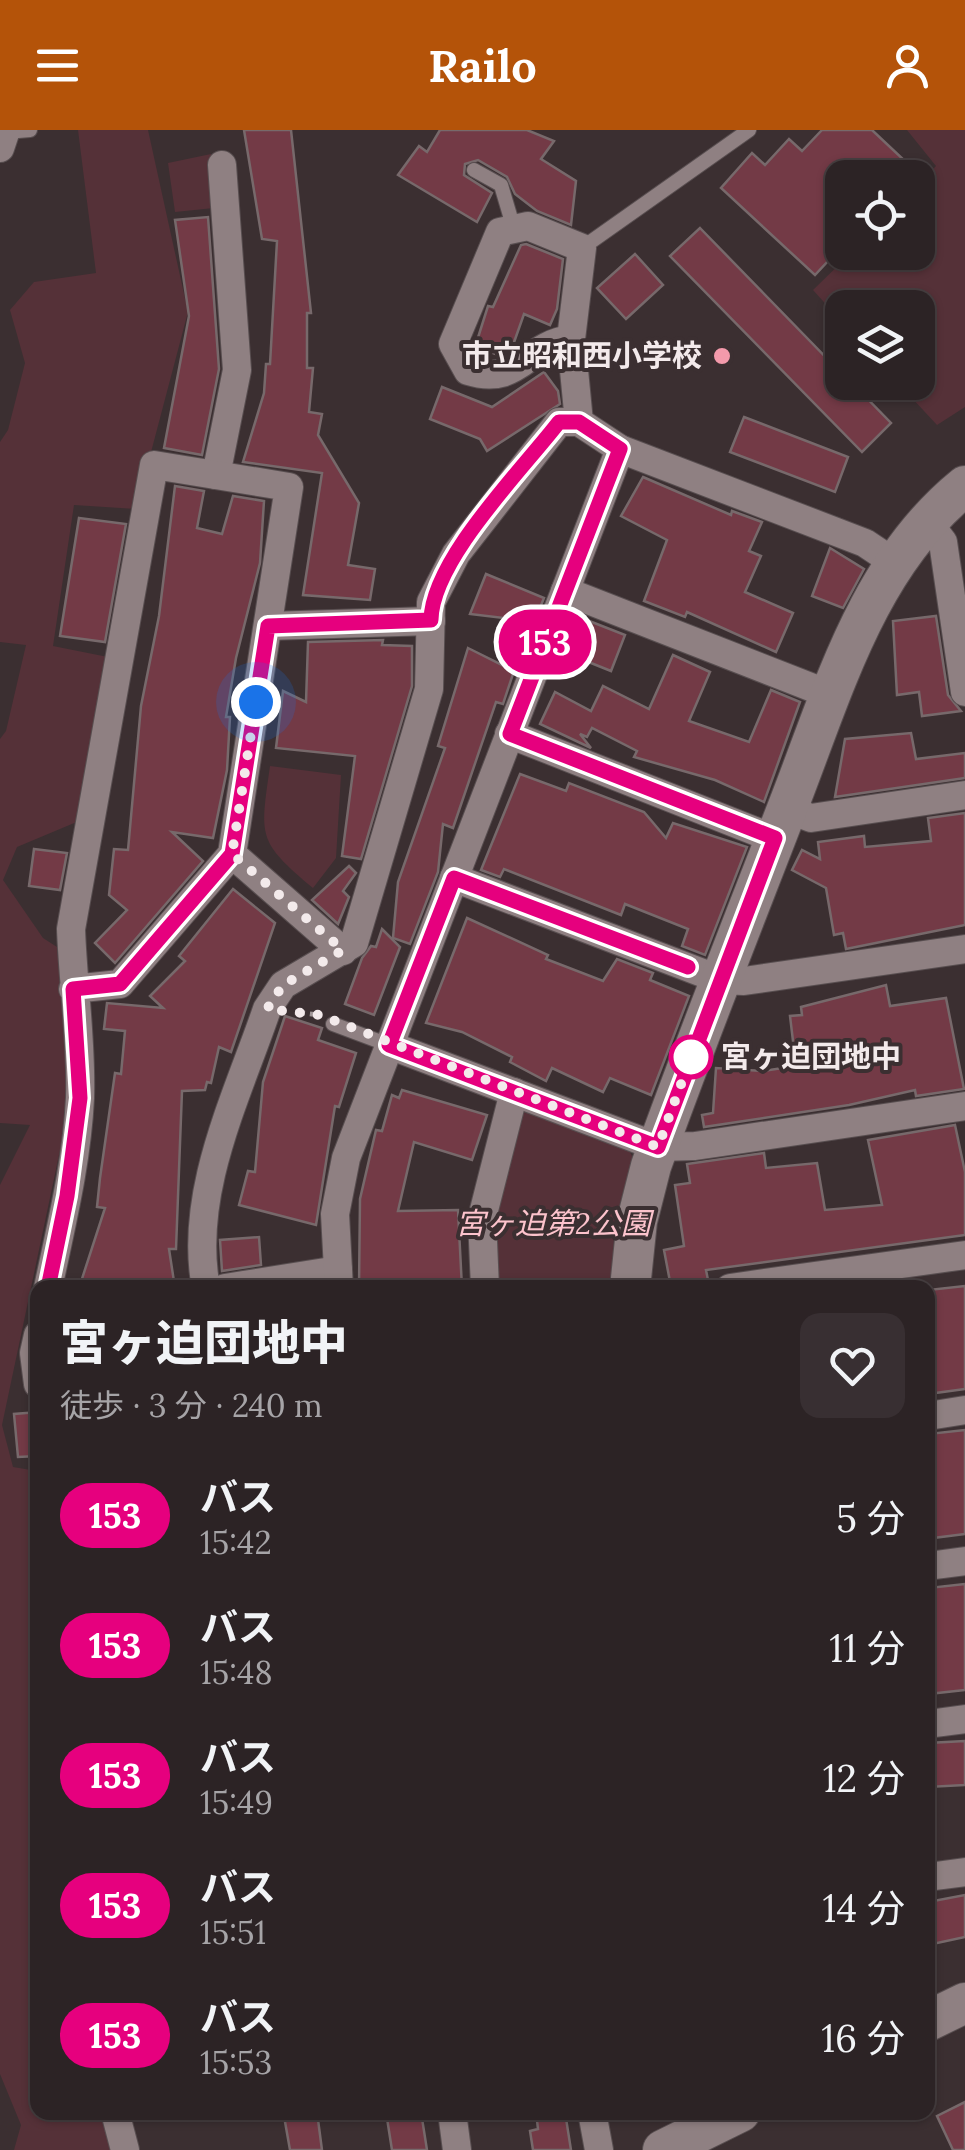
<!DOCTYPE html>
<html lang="ja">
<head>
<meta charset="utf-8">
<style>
	:root { --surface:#2c2325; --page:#382f32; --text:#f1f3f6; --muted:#a6a4a7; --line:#484042; --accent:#b45309 }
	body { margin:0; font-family:Lora,"Noto Sans JP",serif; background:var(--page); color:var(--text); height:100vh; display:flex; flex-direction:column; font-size:38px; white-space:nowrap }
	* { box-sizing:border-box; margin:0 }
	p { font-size:32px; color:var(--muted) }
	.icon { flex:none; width:55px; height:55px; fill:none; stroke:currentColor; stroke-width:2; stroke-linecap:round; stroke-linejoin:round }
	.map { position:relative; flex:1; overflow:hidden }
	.sheet { position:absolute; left:30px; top:1150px; width:905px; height:840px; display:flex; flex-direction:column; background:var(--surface); border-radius:20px; box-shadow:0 2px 8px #0004,0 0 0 2px var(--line) }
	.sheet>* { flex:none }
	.badge { padding:0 20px; border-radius:32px; font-size:35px; line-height:65px }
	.fabs { position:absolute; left:825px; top:30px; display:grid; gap:20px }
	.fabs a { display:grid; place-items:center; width:110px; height:110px; border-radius:20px; background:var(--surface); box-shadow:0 2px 8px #0004,0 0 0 2px var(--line); font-size:50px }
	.you { position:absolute; width:50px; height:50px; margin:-25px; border:8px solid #fff; border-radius:50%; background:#1a73e8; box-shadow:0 0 0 15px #1a73e833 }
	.map>.badge { position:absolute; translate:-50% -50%; box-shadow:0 0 0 5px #fff }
	.round { display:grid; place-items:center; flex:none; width:105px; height:105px; border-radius:20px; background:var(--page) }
	.summary { display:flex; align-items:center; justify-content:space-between; height:170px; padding:0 30px }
	h1 { font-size:48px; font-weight:800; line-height:75px }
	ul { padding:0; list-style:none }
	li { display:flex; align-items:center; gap:30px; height:130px; padding:0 30px }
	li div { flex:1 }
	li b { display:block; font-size:38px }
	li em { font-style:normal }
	li .badge { min-width:110px; font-weight:700; text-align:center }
	header { display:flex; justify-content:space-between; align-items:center; height:130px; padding:0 30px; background:var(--accent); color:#fff; font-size:45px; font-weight:800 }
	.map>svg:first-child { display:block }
	.green { fill:#553138 }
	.building { fill:#733a46; stroke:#77696b; stroke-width:2.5 }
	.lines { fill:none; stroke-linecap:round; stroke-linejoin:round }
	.lane-casing { stroke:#584e50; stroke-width:16 }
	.street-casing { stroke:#584e50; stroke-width:30 }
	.secondary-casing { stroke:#584e50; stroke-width:42 }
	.path { stroke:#a09697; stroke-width:5; stroke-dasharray:10 5; stroke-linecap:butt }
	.lane { stroke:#8f8082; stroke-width:14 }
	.street { stroke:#8f8082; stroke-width:28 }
	.secondary { stroke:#8f8082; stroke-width:40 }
	.line-casing { stroke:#fff; stroke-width:22 }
	.line { stroke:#e6007e; stroke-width:15 }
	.walk { stroke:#f3eaeb; stroke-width:10; stroke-dasharray:0 18 }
	.poi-dot { fill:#f39aab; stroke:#3b2f31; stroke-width:4 }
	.stop-dot { fill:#fff; stroke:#e6007e; stroke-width:5 }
	.labels { text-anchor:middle; stroke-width:8; stroke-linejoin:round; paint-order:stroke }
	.poi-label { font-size:30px; font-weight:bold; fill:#f3eaeb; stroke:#3b2f31; text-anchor:end }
	.stop-label { font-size:30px; font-weight:bold; fill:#f3eaeb; stroke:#3b2f31; text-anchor:start }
	.park-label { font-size:30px; font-style:italic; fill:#fcc3cc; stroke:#3b2f31 }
</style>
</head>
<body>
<header><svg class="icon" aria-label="menu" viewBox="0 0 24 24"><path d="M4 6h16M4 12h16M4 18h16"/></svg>Railo<svg class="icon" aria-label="person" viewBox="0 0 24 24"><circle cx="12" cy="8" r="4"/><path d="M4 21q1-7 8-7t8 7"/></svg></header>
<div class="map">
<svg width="965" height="2020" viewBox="0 0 965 2020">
	<rect width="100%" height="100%" fill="#3b2f31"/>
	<g class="green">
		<polygon points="78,0 148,0 188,182 136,379 74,375 53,516 108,527 79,691 17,717 3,750 43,808 57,817 70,973 2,1295 13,1337 37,1341 38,1982 101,1983 111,2020 14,2020 21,1995 0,1944 0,1055 30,995 0,993 0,609 6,601 26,515 0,512 0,312 8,300 25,233 10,180 34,152 96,143"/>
		<polygon points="907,0 965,0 965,277 937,295 898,253 918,252 918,178 842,178 842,192 813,160 851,123 918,122 918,55 936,36"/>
		<polygon points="211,24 214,78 175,82 168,33"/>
		<path d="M270 636 341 645 336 728 313 758C257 711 260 707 270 636Z"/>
		<polygon points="529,980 626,1014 633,1028 614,1094 613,1157 497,1157 490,1092 517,986"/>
	</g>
	<g class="building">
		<polygon points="244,0 291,0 311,183 307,183 307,238 313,238 309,282 322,284 318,305 359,373 348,435 375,439 370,470 303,465 322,343 243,332 264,263 266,234 270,234 277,111 262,109"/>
		<polygon points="440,0 527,0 554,11 541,29 576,51 571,95 537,81 515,64 507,47 478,30 465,34 464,45 492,63 477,92 398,45 419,16 427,22"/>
		<polygon points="822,0 872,0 923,48 842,48 842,116 815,145 721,58 752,23 765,35 789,9 802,21"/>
		<polygon points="208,87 219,239 202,325 164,318 189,186 175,90"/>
		<polygon points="700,98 842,244 842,252 851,252 891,293 862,322 670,126"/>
		<polygon points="526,114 563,129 557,179 550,195 524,184 512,218 498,225 475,217 488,176 493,177 521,115"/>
		<polygon points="635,124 663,155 626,189 597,158"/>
		<polygon points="544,242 558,261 560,274 487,321 480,309 430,289 442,257 492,277"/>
		<polygon points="744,287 848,327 835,362 730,322"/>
		<polygon points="643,347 731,385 732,381 762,392 749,421 761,426 745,462 793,483 776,522 687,482 685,487 644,471 667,410 621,386"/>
		<polygon points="175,356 204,361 197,398 222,404 233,366 264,371 260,433 236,528 226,587 230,587 227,640 213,708 172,702 203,731 115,833 95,813 127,780 109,765 114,719 128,720 141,576 159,486"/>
		<polygon points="79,388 126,394 105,512 60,506"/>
		<polygon points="830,418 864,439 843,478 812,466"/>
		<polygon points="486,444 544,468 528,507 519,503 520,490 470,484"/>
		<polygon points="574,485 625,505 611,541 561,521"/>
		<polygon points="936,486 948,565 961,581 922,586 919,562 897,565 893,491"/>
		<polygon points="383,510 382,515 412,516 412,556 361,729 342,726 355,626 276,618 283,561 306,572 308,512"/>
		<polygon points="468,518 514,541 503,574 496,572 453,698 443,694 438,742 410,814 393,808 398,752 445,618 438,616"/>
		<polygon points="673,525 710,542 689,591 749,612 771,560 800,572 764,672 715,650 634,627 637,621 592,598 587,607 580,604 591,618 540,594 555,562 591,581 603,556 649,579"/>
		<polygon points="911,603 916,629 965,623 965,648 835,667 845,609"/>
		<polygon points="520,644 566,661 569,653 644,682 666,708 673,693 747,717 705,825 682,816 688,799 625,774 621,785 504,739 500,747 481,740"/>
		<polygon points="965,683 965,795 846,819 843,803 834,805 826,758 792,740 802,720 820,729 818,712 864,706 865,717 931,711 928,688"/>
		<polygon points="34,719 67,723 60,760 29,756"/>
		<polygon points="349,736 356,743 343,761 349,767 338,794 312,770"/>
		<polygon points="233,759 275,793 231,922 219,917 211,953 207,952 205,960 182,961 176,1119 169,1119 175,1158 79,1158 105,1078 97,1077 100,1048 115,943 121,944 125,901 104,899 107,873 163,878 150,866 185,831 179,826"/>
		<polygon points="467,788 548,825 546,829 603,851 617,829 653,843 650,850 689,866 651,965 610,948 603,962 552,938 546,951 510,932 512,927 462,902 426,893"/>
		<polygon points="382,799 400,817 374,885 345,874 362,828 371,816 376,817"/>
		<polygon points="886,855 890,876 946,868 964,959 916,966 915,960 849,975 704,997 702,985 713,983 716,938 763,941 796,936 790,886 802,885 801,877"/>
		<polygon points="285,886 322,898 318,910 356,923 339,977 335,976 316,1095 239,1075 248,1041 255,1042 263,952"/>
		<polygon points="402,960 487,985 472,1030 414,1012 398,1081 458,1080 462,1158 359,1158 360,1069 376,1000 382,1001 392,965 399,968"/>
		<polygon points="955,995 965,1042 965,1105 706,1140 708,1150 671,1157 664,1120 684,1116 675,1055 690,1053 687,1034 764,1023 766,1038 817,1033 825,1080 882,1075 868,1010"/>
		<polygon points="259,1107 261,1135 222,1141 220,1110"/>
		<polygon points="965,1156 965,1259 928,1264 928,1160"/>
		<polygon points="38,1282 38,1326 18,1327 14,1284"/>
		<polygon points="965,1300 965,1404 933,1408 928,1304"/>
		<polygon points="965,1454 965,1560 928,1564 928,1458"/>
		<polygon points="965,1611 965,1655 928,1657 928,1613"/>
		<polygon points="965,1765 965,1807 928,1815 928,1772"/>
		<polygon points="965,1972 965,2020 953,2020 937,1986"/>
		<polygon points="317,1982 322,2020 290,2020 284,1986"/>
		<polygon points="386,1982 421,1982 427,2020 392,2020"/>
		<polygon points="536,1982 565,1982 571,2020 533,2020 530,2001 538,1999"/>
	</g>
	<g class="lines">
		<defs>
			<g id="lane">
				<polyline points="6,2 30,0"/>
				<polyline points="474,40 501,55 514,99"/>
				<polyline points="582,118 749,0"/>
				<polyline points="333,894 389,915"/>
			</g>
			<g id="street">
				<polyline points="0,18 6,0"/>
				<path d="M571 209C525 215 519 257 468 241L453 214 500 102 528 96 582 118 571 209 579 292 620 319 865 413 895 433"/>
				<polyline points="216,345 237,240 222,35"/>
				<polyline points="927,391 943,412 965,562"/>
				<polyline points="565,461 831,565"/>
				<polyline points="268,496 431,491"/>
				<polyline points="509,604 775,709"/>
				<polyline points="787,679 811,688 965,665"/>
				<polyline points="232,724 343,821"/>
				<polyline points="454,748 721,850 744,851 965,819"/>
				<polyline points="389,915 658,1017 695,1016 965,976"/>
				<path d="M48 1158C61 1096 77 1032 80 968 82 913 73 855 71 799L154 335 289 357 232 724 120 854 73 859"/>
				<path d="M206 1158C188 1063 237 967 267 879L283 855 354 813 429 559 431 472 456 424 559 292H579"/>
				<polyline points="225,1158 338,1140"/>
				<polyline points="339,1158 335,1084 346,1028 620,319"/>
				<polyline points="485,1158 482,1088 514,962"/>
				<polyline points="730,1158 965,1125"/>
				<polyline points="38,1205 34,1223 38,1254"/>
				<polyline points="928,1286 965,1280"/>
				<polyline points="928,1436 965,1431"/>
				<polyline points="928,1594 965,1589"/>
				<polyline points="928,1747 965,1742"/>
				<polyline points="115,1982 125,2020"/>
				<polyline points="452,1982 457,2020"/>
				<polyline points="592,1982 599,2020"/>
			</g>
			<g id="secondary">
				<path d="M630 1158 637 1091 651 1036C694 916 741 798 787 679 832 565 866 436 965 356"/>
				<polyline points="928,1891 965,1873"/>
				<polyline points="663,2020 740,1982"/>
			</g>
		</defs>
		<use href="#lane" class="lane-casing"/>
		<use href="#street" class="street-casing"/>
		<use href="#secondary" class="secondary-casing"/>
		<polyline class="path" points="295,882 319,885"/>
		<use href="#lane" class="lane"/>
		<use href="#street" class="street"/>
		<use href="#secondary" class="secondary"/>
	</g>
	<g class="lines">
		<defs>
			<path id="line" d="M48 1158 67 1066 80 968 73 859 120 854 232 724 268 496 431 490C432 430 522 340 559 292H579L620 319 510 604 775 708 658 1017 389 915 454 748 688 837"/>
		</defs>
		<use href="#line" class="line-casing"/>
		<use href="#line" class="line"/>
		<polyline class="walk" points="256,572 232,724 343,820 283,855 267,879 320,885 658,1017 691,927"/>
	</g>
	<circle class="poi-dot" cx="722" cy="226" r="10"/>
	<circle class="stop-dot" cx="691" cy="927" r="20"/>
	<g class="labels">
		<g class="poi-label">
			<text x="702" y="236">市立昭和西小学校</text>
		</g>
		<g class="stop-label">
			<text x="721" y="937">宮ヶ迫団地中</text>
		</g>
		<g class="park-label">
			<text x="553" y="1104">宮ヶ迫第2公園</text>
		</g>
	</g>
</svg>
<div class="fabs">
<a><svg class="icon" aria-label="locate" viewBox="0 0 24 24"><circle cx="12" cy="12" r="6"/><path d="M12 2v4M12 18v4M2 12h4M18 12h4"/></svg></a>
<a><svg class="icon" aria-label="layers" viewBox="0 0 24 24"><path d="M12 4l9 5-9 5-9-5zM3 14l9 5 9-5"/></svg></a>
</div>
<div class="you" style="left:256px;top:572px"></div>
<b class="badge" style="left:545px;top:512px;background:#e6007e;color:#fff">153</b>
<section class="sheet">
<div class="summary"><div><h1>宮ヶ迫団地中</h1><p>徒歩 · 3 分 · 240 m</p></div><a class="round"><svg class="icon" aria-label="heart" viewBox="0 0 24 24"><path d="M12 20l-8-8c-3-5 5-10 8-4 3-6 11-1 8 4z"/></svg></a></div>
<ul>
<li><span class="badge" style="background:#e6007e;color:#fff">153</span><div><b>バス</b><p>15:42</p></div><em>5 分</em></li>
<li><span class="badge" style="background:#e6007e;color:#fff">153</span><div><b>バス</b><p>15:48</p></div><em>11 分</em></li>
<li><span class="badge" style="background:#e6007e;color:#fff">153</span><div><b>バス</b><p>15:49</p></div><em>12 分</em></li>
<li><span class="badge" style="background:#e6007e;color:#fff">153</span><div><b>バス</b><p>15:51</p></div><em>14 分</em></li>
<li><span class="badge" style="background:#e6007e;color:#fff">153</span><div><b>バス</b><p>15:53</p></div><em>16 分</em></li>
</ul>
</section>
</div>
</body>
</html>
